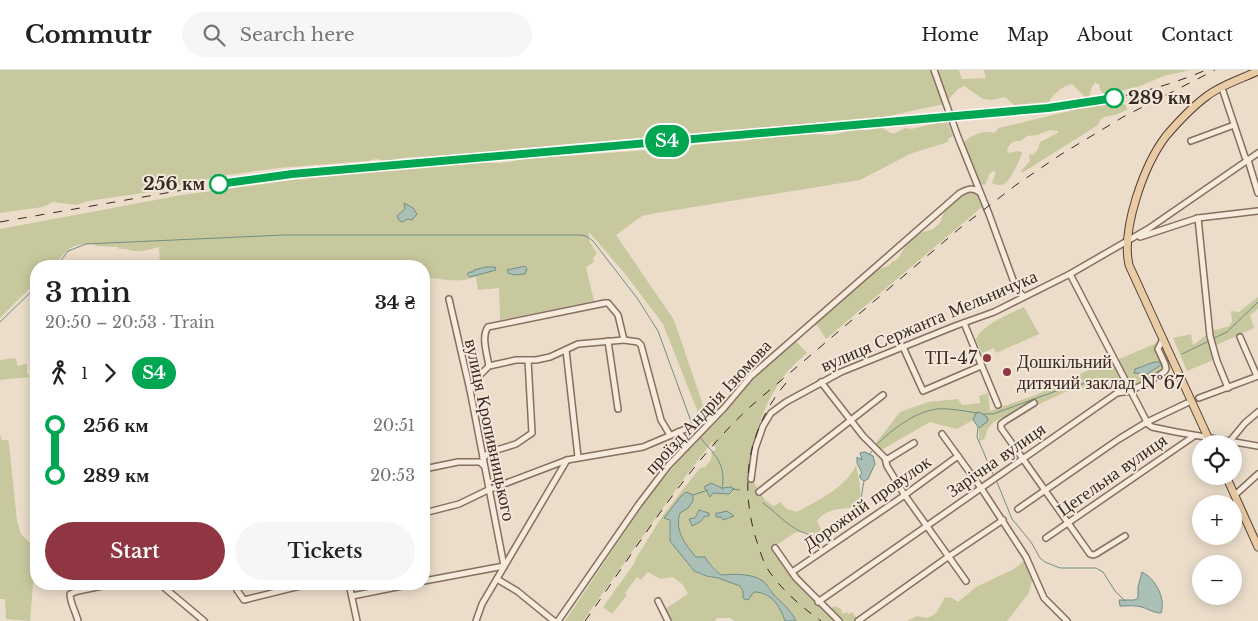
<!DOCTYPE html>
<html lang="en">
<head>
<meta charset="utf-8">
<style>
	:root { --surface:#fff; --page:#f6f6f6; --text:#222; --muted:#767676; --line:#e0e0e0; --accent:#8f3642 }
	body { margin:0; font-family:"Libre Baskerville",serif; background:var(--page); color:var(--text); height:100vh; display:flex; flex-direction:column; font-size:19px; white-space:nowrap }
	* { box-sizing:border-box; margin:0 }
	p { font-size:16px; color:var(--muted) }
	.icon { flex:none; width:28px; height:28px; fill:none; stroke:currentColor; stroke-width:2; stroke-linecap:round; stroke-linejoin:round }
	.map { position:relative; flex:1; overflow:hidden }
	.side { position:absolute; left:30px; top:190px; width:400px; height:330px; display:flex; flex-direction:column; background:var(--surface); border-radius:20px; box-shadow:0 2px 12px #0003 }
	.side>* { flex:none }
	.badge { padding:0 10px; border-radius:16px; font-size:18px; line-height:32px }
	.controls { position:absolute; left:1192px; top:365px; display:grid; gap:10px }
	.controls a { display:grid; place-items:center; width:50px; height:50px; border-radius:50%; background:var(--surface); box-shadow:0 2px 12px #0003; font-size:25px }
	.map>.badge { position:absolute; translate:-50% -50%; box-shadow:0 0 0 2px #fff }
	.legs { display:flex; align-items:center; gap:8px; height:55px; padding:0 15px; font-size:16px }
	.legs p { margin-inline-start:auto }
	.summary { display:flex; align-items:center; justify-content:space-between; height:85px; padding:0 15px }
	h1 { font-size:28px; font-weight:600; line-height:38px }
	.button { display:flex; gap:10px; margin-top:auto; padding:10px 15px }
	.button a { flex:1; height:58px; border-radius:30px; background:var(--accent); color:#fff; font-size:20px; font-weight:600; line-height:58px; text-align:center }
	.button a+a { background:var(--page); color:var(--text) }
	ul { padding:0 15px; list-style:none }
	li { display:flex; align-items:center; gap:18px; height:50px; font-size:19px }
	li i { display:grid; place-items:center; width:8px; height:100%; margin:0 6px; background:currentColor }
	li i::after { content:''; width:12px; height:12px; margin:-6px; border:4px solid; border-radius:50%; background:var(--surface) }
	li p { margin-inline-start:auto }
	li:first-child i { background:linear-gradient(#0000 50%,currentColor 0) }
	li:last-child i { background:linear-gradient(currentColor 50%,#0000 0) }
	header { display:flex; align-items:center; gap:30px; box-sizing:border-box; height:70px; padding:0 25px; background:var(--surface); border-bottom:1px solid var(--line) }
	header strong { font-size:24px }
	nav { display:flex; gap:28px; margin-inline-start:auto; font-size:18px }
	.search { width:350px; height:45px; background:var(--page); display:flex; align-items:center; gap:12px; box-sizing:border-box; padding:0 18px; border-radius:28px; color:var(--muted); font-size:19px }
	.map>svg:first-child { display:block }
	.green { fill:#c8c89e; fill-rule:evenodd }
	.water { fill:#aabfb6; stroke:#718d83 }
	.lines { fill:none; stroke-linecap:round; stroke-linejoin:round }
	.stream { stroke:#718d83; stroke-width:1 }
	.minor-casing { stroke:#866f60; stroke-width:8 }
	.major-casing { stroke:#543e33; stroke-width:9 }
	.minor { stroke:#f6ebdc; stroke-width:5 }
	.major { stroke:#e9cca6; stroke-width:7 }
	.rail { stroke:#382922; stroke-width:1; stroke-dasharray:9 9; stroke-linecap:butt }
	.line-1-casing { stroke:#fff; stroke-width:11 }
	.line-1 { stroke:#00a651; stroke-width:8 }
	.stop-1-dot { fill:#fff; stroke:#00a651; stroke-width:2.5 }
	.poi-dot { fill:#8f3642; stroke:#f3e8d9; stroke-width:2 }
	.labels { text-anchor:middle; stroke-width:4; stroke-linejoin:round; paint-order:stroke }
	.stop-label { font-size:18px; font-weight:bold; fill:#382922; stroke:#f3e8d9; text-anchor:start }
	.street-label { font-size:18px; fill:#382922; stroke:#f3e8d9 }
	.poi-label { font-size:18px; fill:#382922; stroke:#f3e8d9; text-anchor:end }
</style>
</head>
<body>
<header>
<strong>Commutr</strong>
<div class="search"><svg class="icon" aria-label="search" viewBox="0 0 24 24"><circle cx="10" cy="10" r="6"/><path d="M15 15l6 6"/></svg>Search here</div>
<nav><a>Home</a><a>Map</a><a>About</a><a>Contact</a></nav>
</header>
<div class="map">
<svg width="1258" height="551" viewBox="0 0 1258 551">
	<rect width="100%" height="100%" fill="#ebddca"/>
	<g class="green">
		<path d="M0 0H959L962 9 986 8 984 0H1190L1164 6 1140 16 1109 24H1104L1100 20 1099 14 1095 13 1092 17 1089 27 1086 28 1072 14C1061 17 1054 23 1049 32L1014 35 1005 27 991 30 983 29 964 16 958 19 944 34 884 47 560 75 537 79 402 88 387 92 377 89 367 91 278 98 221 106 150 122 88 131 77 135 53 132 43 137 0 143Z"/>
		<path d="M1116 32 1126 35 1127 40C1123 41 1119 44 1115 45 1106 47 1102 45 1098 55L1022 103 1021 101 1030 91 1029 84 1033 85 1038 79 1040 72 1058 63V61L1050 60 1037 65 1027 66 1021 71C1013 71 1010 73 1007 80L1009 83 1017 81 1022 82C1021 89 1010 111 1004 114 1000 116 996 115 992 113L996 102 993 101 990 103 985 115 980 114 964 72C972 65 983 60 994 63L999 58 1090 36Z"/>
		<path d="M947 51 953 66 949 68 948 72 910 84 860 110 651 144 642 146 616 165 674 250 705 341 702 347H699L697 340 663 254 626 205 589 162V171L597 183 593 188 594 192 586 197 594 231 500 250 499 218 478 220 476 207C455 214 444 208 424 208V203H427V199L424 196H160L159 177C151 179 143 182 135 181 126 180 128 178 119 179L118 177 96 176 94 174C68 173 69 180 53 196H36V212L0 248V159L182 125 293 110 476 90C490 95 508 93 522 89L650 80 714 73 745 71 770 66 811 64 831 65 855 60H870L880 57 893 64 906 58 911 59Z"/>
		<polygon points="968,121 974,121 979,126 982,137 826,269 815,252 874,201 888,196 893,191 897,190 907,174 920,163 933,159 940,153 945,140"/>
		<polygon points="1258,227 1258,239 1250,245 1254,258 1214,276 1218,288 1187,301 1173,268 1191,264 1193,275 1212,261 1229,256 1232,252 1231,241 1239,242"/>
		<path d="M1024 237 1039 264 996 283 994 278 982 283 976 270C981 255 1010 244 1024 237Z"/>
		<path d="M795 270 807 283C800 289 793 295 787 302 769 324 759 352 751 379L756 383C755 390 752 400 753 407 755 417 765 433 774 436L780 432 787 439 797 442C818 430 846 418 856 395 872 462 839 423 817 451L821 459 819 463 796 462 775 476 820 529 817 532 819 535 828 541 834 536 841 539 843 544 846 542 849 544 852 542 858 549 855 551H796C791 540 782 533 773 524 771 521 772 520 769 517 756 504 737 503 721 505 717 502 716 499 713 496 707 492 700 490 695 486 683 477 675 458 679 443L688 438 681 426 667 448 670 450 669 466C676 476 685 493 694 501 707 512 734 505 744 521L743 527 748 529 754 522C771 522 780 536 785 551H734L730 548H717L715 551H669L665 539 688 524 683 515 673 507 660 509 648 502 641 510 637 507 625 523 627 525 612 544 603 537 634 494 636 488 663 445 700 398 705 397 711 390 712 381 716 380 712 372 682 411 583 551H565L647 429 678 391 726 342 756 306ZM711 413 733 421 729 424 713 423 710 426 707 420ZM703 440 708 443C704 448 698 454 691 455L689 449 695 448 696 444Z"/>
		<path d="M1159 272 1171 299 1132 317 1121 321 1116 318 1112 312 1070 320 1006 349 1004 347C993 351 987 356 985 369L979 371V358L981 357 987 347 981 343 975 345 973 350 957 359 930 352 881 380 876 373 900 342 928 332 958 329 962 335 980 333 979 326 988 323 990 341 1036 325 1095 297 1099 300 1117 290ZM1154 292 1161 295 1147 304 1140 303V296Z"/>
		<polygon points="15,288 17,292 17,296 27,294 27,303 30,307 0,310 0,290"/>
		<polygon points="0,365 2,370 8,370 9,374 17,451 21,464 36,479 30,551 6,549 5,529 0,529"/>
		<polygon points="1025,490 1032,510 1029,523 1007,551 907,551 917,546 926,548 932,546 937,542 945,527 952,528 958,532 976,517 1014,499"/>
	</g>
	<g class="water">
		<polygon points="404,133 413,138 417,144 412,150 408,149 402,152 399,150 397,146 405,139"/>
		<polygon points="525,196 527,199 525,204 514,205 508,203 507,200"/>
		<polygon points="486,197 495,197 496,200 470,207 467,204 469,202 473,202 474,200"/>
		<polygon points="1154,292 1163,292 1161,295 1147,304 1134,303 1135,299"/>
		<polygon points="979,342 987,347 988,351 979,358 973,350 976,343"/>
		<polygon points="865,382 873,386 875,394 868,409 864,411 860,408 860,405 862,403 857,393 857,387 862,390 860,383"/>
		<polygon points="711,413 722,418 731,417 734,419 729,424 713,423 710,427 704,417"/>
		<path d="M686 422 693 425V431L688 438 680 443C674 461 686 475 696 487H705C707 492 717 502 721 505 733 504 752 503 763 511 768 515 770 520 773 524 782 533 791 540 796 551H785C780 536 771 522 754 522L748 530 744 529 743 527V521L740 516 718 508 706 506 694 501 670 471V450L664 448 681 426Z"/>
		<polygon points="699,440 709,443 709,446 705,446 700,452 692,456 689,449 695,448"/>
		<polygon points="727,441 734,446 723,450 721,447 716,447 716,443 719,443"/>
		<path d="M1142 502C1156 509 1166 529 1161 543 1154 543 1148 539 1142 537 1135 535 1127 536 1120 536L1119 530H1134L1138 528V517Z"/>
	</g>
	<g class="lines">
		<g class="stream">
			<polyline points="57,196 68,181 86,174 284,165 581,165 586,166 593,171 637,228 658,261 692,354"/>
			<polyline points="0,252 36,217"/>
			<polyline points="1212,269 1227,262 1258,232"/>
			<polyline points="1182,284 1209,271"/>
			<polyline points="983,344 993,344 1067,317 1113,308"/>
			<polyline points="978,357 977,367 993,404"/>
			<path d="M699 366C713 384 727 392 722 419"/>
			<path d="M876 375C892 360 914 342 937 339 950 338 964 341 977 343"/>
			<polyline points="869,385 872,381"/>
			<polyline points="997,412 1012,449 1031,472 1040,488 1045,492 1060,498 1096,498 1103,502 1115,521 1125,531"/>
			<polyline points="732,419 740,420"/>
			<polyline points="693,425 708,420"/>
			<path d="M763 433C780 445 796 467 819 465"/>
			<polyline points="856,441 860,434 864,411"/>
		</g>
		<defs>
			<g id="minor">
				<polyline points="934,0 958,67 989,144 1016,218 1022,225 1025,226"/>
				<polyline points="1222,18 1245,87 1248,90 1258,123"/>
				<polyline points="1191,71 1234,55"/>
				<polyline points="1198,148 1210,266 1217,291 1228,318"/>
				<polyline points="1140,167 1198,148 1258,141"/>
				<polyline points="1070,204 1148,354 1152,357 1176,362 1258,376"/>
				<polyline points="964,253 998,335"/>
				<polyline points="1240,267 1257,306"/>
				<polyline points="608,271 618,339"/>
				<polyline points="903,277 923,321 981,296"/>
				<polyline points="566,280 578,387"/>
				<path d="M489 296C487 284 481 266 488 257L605 233H608L618 245 624 270 638 272 641 275 661 350 670 365"/>
				<polyline points="821,312 863,366 885,388 887,396 904,424 966,511"/>
				<polyline points="470,320 477,308 489,296 516,290 536,290 550,287 578,274 624,270"/>
				<polyline points="1199,328 1258,306"/>
				<polyline points="1034,333 1005,351 1001,354 1001,358 1090,484 1093,485 1096,484 1125,466"/>
				<polyline points="678,362 684,368 686,377"/>
				<polyline points="942,364 981,418 1026,487 1044,528 1067,551"/>
				<polyline points="1230,371 1245,353 1258,342"/>
				<polyline points="483,388 490,382 516,374 532,363 528,290"/>
				<polyline points="885,388 888,389 914,373"/>
				<polyline points="424,399 458,392 480,392 484,396"/>
				<polyline points="751,409 755,379 763,356 771,343 786,332 841,302 955,256 994,242 1070,204 1148,159 1258,83"/>
				<polyline points="759,422 883,325"/>
				<polyline points="1235,425 1258,404"/>
				<polyline points="1018,439 1119,369 1147,352 1187,333"/>
				<polyline points="424,443 459,434 488,420 567,390 643,377 714,347"/>
				<polyline points="1046,468 1194,366"/>
				<polyline points="775,478 796,508 839,551"/>
				<polyline points="792,502 902,427 958,386"/>
				<polyline points="497,509 517,521 554,551"/>
				<polyline points="424,511 504,496 470,320 449,229"/>
				<polyline points="160,514 204,551"/>
				<polyline points="235,514 237,520 244,530 308,514"/>
				<polyline points="349,514 357,551"/>
				<polyline points="352,526 412,514"/>
				<polyline points="658,531 668,551"/>
				<polyline points="818,532 1107,330 1117,323 1130,321 1149,312 1164,302 1166,299 1165,294 1158,279 1163,269"/>
				<path d="M78 551C76 542 70 533 70 524L78 521 112 514"/>
				<polyline points="476,551 482,534 567,390"/>
				<path d="M558 551 639 434 668 396 724 338 751 306 960 123C968 119 972 117 979 122"/>
				<polyline points="858,551 945,489 1003,450"/>
			</g>
			<g id="major">
				<path d="M1211 374 1129 195C1121 159 1144 95 1166 66 1178 52 1192 37 1207 26 1221 15 1241 9 1258 1"/>
				<polyline points="1226,406 1258,477"/>
			</g>
		</defs>
		<use href="#minor" class="minor-casing"/>
		<use href="#major" class="major-casing"/>
		<use href="#minor" class="minor"/>
		<use href="#major" class="major"/>
		<g class="rail">
			<path d="M0 152 189 119 292 104 1075 35C1120 28 1164 18 1206 0"/>
			<path d="M786 313C748 358 739 413 756 469 760 480 763 494 771 504 784 522 803 538 821 551"/>
			<path d="M585 551C637 478 685 397 751 336L960 158 1016 115 1060 85 1123 47 1215 0"/>
		</g>
	</g>
	<g class="lines">
		<defs>
			<polyline id="line-1" points="219,114 292,104 1048,38 1114,28"/>
		</defs>
		<use href="#line-1" class="line-1-casing"/>
		<use href="#line-1" class="line-1"/>
	</g>
	<g class="stop-1-dot">
		<circle cx="1114" cy="28" r="9"/>
		<circle cx="219" cy="114" r="9"/>
	</g>
	<g class="poi-dot">
		<circle cx="987" cy="288" r="5"/>
		<circle cx="1007" cy="302" r="5"/>
	</g>
	<g class="labels">
		<g class="stop-label">
			<text x="1128" y="34">289 км</text>
			<text x="205" y="120" text-anchor="end">256 км</text>
		</g>
		<g class="street-label">
			<text transform="translate(929 251) rotate(-23)" y="6">вулиця Сержанта Мельничука</text>
			<text transform="translate(708 337) rotate(-47)" y="6">проїзд Андрія Ізюмова</text>
			<text transform="translate(490 360) rotate(78)" y="6">вулиця Кропивницького</text>
			<text transform="translate(996 390) rotate(-35)" y="6">Зарічна вулиця</text>
			<text transform="translate(1112 405) rotate(-35)" y="6">Цегельна вулиця</text>
			<text transform="translate(867 433) rotate(-35)" y="6">Дорожній провулок</text>
		</g>
		<g class="poi-label">
			<text x="977" y="294">ТП-47</text>
			<text x="1017" y="298" text-anchor="start">Дошкільний<tspan x="1017" dy="21">дитячий заклад №67</tspan></text>
		</g>
	</g>
</svg>
<div class="controls">
<a><svg class="icon" aria-label="locate" viewBox="0 0 24 24"><circle cx="12" cy="12" r="6"/><path d="M12 2v4M12 18v4M2 12h4M18 12h4"/></svg></a>
<a>+</a>
<a>−</a>
</div>
<b class="badge" style="left:667px;top:71px;background:#00a651;color:#fff">S4</b>
<section class="side">
<div class="summary"><div><h1>3 min</h1><p>20:50 – 20:53 · Train</p></div><b>34 ₴</b></div>
<div class="legs"><svg class="icon" aria-label="walk" viewBox="0 0 24 24"><circle cx="13" cy="4" r="2"/><path d="M13 8l-2 6 4 7M11 14l-3 7M7 12l3-4h3l4 4"/></svg>1<svg class="icon" aria-label="forward" viewBox="0 0 24 24"><path d="M9 5l7 7-7 7"/></svg><b class="badge" style="background:#00a651;color:#fff">S4</b></div>
<ul>
<li><i style="color:#00a651"></i><b>256 км</b><p>20:51</p></li>
<li><i style="color:#00a651"></i><b>289 км</b><p>20:53</p></li>
</ul>
<div class="button"><a>Start</a><a>Tickets</a></div>
</section>
</div>
</body>
</html>
